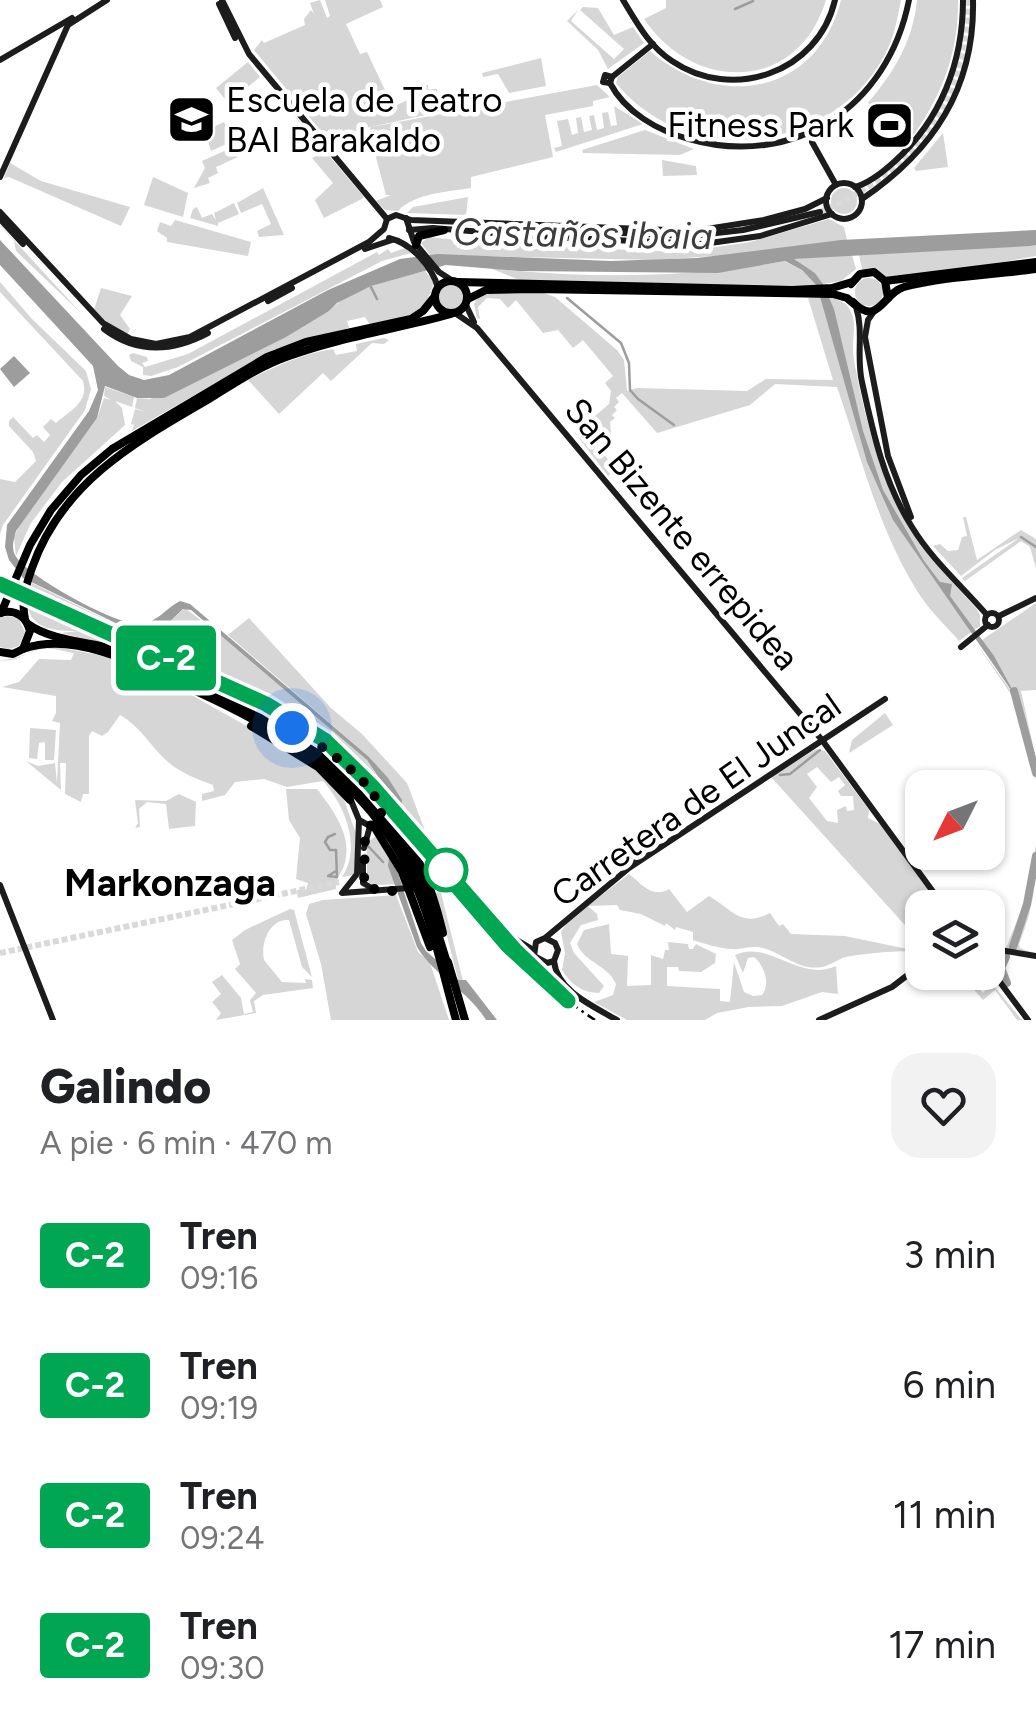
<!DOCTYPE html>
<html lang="es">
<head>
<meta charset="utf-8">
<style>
	:root { --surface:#fff; --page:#f2f2f2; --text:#202124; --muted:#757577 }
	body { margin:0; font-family:Figtree,sans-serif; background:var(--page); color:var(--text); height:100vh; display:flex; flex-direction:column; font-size:38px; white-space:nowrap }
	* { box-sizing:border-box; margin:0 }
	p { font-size:32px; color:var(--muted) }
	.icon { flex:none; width:55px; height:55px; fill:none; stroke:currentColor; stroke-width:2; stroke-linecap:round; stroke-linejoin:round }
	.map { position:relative; height:1020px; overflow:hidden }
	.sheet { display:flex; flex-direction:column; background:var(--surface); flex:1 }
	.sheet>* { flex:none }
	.badge { padding:0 20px; border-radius:8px; font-size:35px; line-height:65px }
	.needle { width:65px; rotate:228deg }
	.fabs { position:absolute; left:905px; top:770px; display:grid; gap:20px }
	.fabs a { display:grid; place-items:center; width:100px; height:100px; border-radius:20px; background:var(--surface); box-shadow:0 2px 8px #0004; font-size:50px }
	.you { position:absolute; width:50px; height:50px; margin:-25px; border:8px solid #fff; border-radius:50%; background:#1a73e8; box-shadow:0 0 0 15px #1a73e833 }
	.map>.badge { position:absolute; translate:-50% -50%; box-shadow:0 0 0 5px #fff }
	.round { display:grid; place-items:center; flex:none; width:105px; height:105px; border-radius:30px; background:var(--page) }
	.head { display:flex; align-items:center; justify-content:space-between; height:170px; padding:0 40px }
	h1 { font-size:48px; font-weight:800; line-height:75px }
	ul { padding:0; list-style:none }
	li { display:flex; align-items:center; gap:30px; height:130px; padding:0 40px }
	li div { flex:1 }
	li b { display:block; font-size:38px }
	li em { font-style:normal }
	li .badge { min-width:110px; font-weight:700; text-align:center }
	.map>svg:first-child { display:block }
	.green { fill:#d6d6d6; fill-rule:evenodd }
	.water { fill:#9d9d9d }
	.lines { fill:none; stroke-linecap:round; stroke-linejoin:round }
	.stream { stroke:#9d9d9d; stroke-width:2.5 }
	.river { stroke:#9d9d9d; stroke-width:8 }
	.secondary-tunnel { stroke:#d9d9d9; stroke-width:6; stroke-dasharray:6 3; stroke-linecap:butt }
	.secondary { stroke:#1c1c1c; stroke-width:6 }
	.primary { stroke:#000; stroke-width:8 }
	.rail { stroke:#000; stroke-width:2.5; stroke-dasharray:15 5 2.5 5; stroke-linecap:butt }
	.line-casing { stroke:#fff; stroke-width:22 }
	.line { stroke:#00a651; stroke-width:15 }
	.walk { stroke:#000; stroke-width:10; stroke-dasharray:0 18 }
	.stop-dot { fill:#fff; stroke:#00a651; stroke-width:5 }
	.labels { text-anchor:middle; stroke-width:9; stroke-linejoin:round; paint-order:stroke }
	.poi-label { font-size:35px; fill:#000; stroke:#fff; text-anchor:start }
	.street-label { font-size:35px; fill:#000; stroke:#fff }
	.water-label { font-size:38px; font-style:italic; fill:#3e3e3e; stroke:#fff }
	.neighbourhood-label { font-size:38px; font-weight:bold; fill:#000; stroke:#fff }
</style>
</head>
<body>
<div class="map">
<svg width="1036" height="1020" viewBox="0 0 1036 1020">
	<rect width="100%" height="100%" fill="#fff"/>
	<g class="green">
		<polygon points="320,0 327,18 330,16 325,0 380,0 383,7 346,24 360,54 367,52 393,107 420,94 416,85 428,85 428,89 437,89 439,112 366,128 364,126 339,153 254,50 262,40 264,43 305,25 304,19 311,10 314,14 310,3"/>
		<path d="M666 0H826C798 93 694 93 644 19L666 8Z"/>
		<path d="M841 0H901C897 21 894 39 883 58 830 154 686 169 616 83L618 77 650 51C719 111 817 95 841 0Z"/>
		<path d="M917 0H958C959 53 941 97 911 139L868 103C894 72 913 41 917 0Z"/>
		<polygon points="583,7 598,8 614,35 633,27 644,43 608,69 598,50 567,21 578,10 571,21 614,59 624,49 580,10"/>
		<polygon points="541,58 546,86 509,93 498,74 483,77 482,73"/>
		<polygon points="248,62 260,77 228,103 216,88"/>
		<path d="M597 85 610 97 593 101V106L545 115 553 157 471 177V188C447 192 415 193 398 211L385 210 376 201 391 195H386L369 131 371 127Z"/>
		<polygon points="614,106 643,124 556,152 554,148 562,146 557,121 568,119 572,135 578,133 576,118 581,117 584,132 592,130 589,116 594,115 597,130 604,128 602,113 608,112 611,126 617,125"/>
		<polygon points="291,111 364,197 360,200 324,218 315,200 333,183 312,158 322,153"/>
		<polygon points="224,122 233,141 211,151 205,131"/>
		<polygon points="645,130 694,149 680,155 583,153 582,150"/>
		<polygon points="943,133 948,167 916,171 914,168"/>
		<polygon points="233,147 238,157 216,167 218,173 208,178 210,183 194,188 205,168 202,161"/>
		<polygon points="662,160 696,166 697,175 663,176"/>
		<polygon points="10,163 41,181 130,207 121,226 9,177 4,178"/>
		<polygon points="153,177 188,193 183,217 144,205"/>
		<circle cx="844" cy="201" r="13"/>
		<polygon points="263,188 284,235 259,237 257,231 271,224 262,204 241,213 237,203"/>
		<polygon points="468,197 466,215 407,213 413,207"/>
		<polygon points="234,203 239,214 218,223 218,226 190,218 193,209 197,207 202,218 212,214 216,220 214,213"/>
		<polygon points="829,219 844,227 847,240 730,255 654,260 430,255 421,243 429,237 493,244 682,252 750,242"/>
		<polygon points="175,220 251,242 248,256 167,242 167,238 157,231 160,222 171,226"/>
		<polygon points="0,226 0,225 82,314 16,251 14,241"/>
		<polygon points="1036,245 1036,256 896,281 863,273 859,255"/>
		<polygon points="405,248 411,253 382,261 178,367 151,376 143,375 143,367 131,361 129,355 133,353 147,357 148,361 142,363 145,367 188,354 377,252 379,255 388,249 391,253"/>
		<polygon points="852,255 856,269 841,281 823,284 815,273 792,259"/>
		<path d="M784 261 802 270 817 286 764 287 519 280 490 268C587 279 689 278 784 261Z"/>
		<path d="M425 271 434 282C424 319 403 319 370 325L365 317 347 321 349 328 273 350 132 431 134 425 131 424 135 409 145 412 135 408 137 398 150 399 329 311C354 286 392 280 425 271Z"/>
		<circle cx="869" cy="292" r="14"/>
		<path d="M0 282 32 319 86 371 91 389 85 410 3 525 0 534V479L15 482 36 461 33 452 9 426V421L13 417 33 438 37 435 44 442 50 435 43 427 51 419 56 423C71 410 89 402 83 381L0 292Z"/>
		<circle cx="452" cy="297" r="13"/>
		<polygon points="101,288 132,296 120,315 130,329 125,339 92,316"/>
		<path d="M486 293H544L555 297 617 350 624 360 627 391 637 388 747 391 766 379 833 380 808 298 830 296 846 304C858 319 853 330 853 348 853 361 857 373 859 386 881 487 905 532 976 608L980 615V626L959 641C946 626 930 611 919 594 878 529 862 459 837 387L775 384 750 405 657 433 622 393 616 398 619 402 614 407 617 410 612 415 615 418 610 422 611 434 602 452 612 464 623 465 608 476 575 433 609 404 611 391 605 383 613 376 583 340 573 348 558 330 543 333 516 300 508 308 500 299 487 298 478 307 480 319 477 318 474 304 478 297Z"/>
		<path d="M384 338 389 340 384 344 372 343 331 381 323 373 279 414 248 380C276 366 302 354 333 349L336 355 357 351 356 344Z"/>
		<polygon points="105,387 134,397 132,407 115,401 122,408 125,425 62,482 31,523 16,556 14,537 21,522 97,418 104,398 111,400 104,396"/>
		<polygon points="963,517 966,517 977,560 1021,530 1036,539 1036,568 1030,547 1021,541 965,581 962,578 1019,538 995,550 961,576 933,546 940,544 948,551 958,550 962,537 967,536"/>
		<path d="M32 583 131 632C158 638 166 624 185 608L224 638 249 618 331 708 362 734 407 783 427 836 440 855 437 858 400 816 401 799 368 756 228 635 225 637 367 760 395 804 394 810 342 748 293 714 30 594Z"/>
		<polygon points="1036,603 1036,690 1021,691 1036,759 1036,780 1025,747 1017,703 976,643 1012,692 982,640"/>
		<path d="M27 605 87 631 80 632 131 650 61 633 78 631C55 631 32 630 27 605Z"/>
		<polygon points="7,616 18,618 25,632 19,646 9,649 0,647 0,618"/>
		<path d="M52 646 99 655 145 669 300 756 326 777 343 797 357 836 354 875 342 877C362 847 345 806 323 781L287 787 264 779 235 782 225 795 202 801V794L214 791 213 785C197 779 181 773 168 762 151 747 140 726 120 715L108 732 102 736 92 731 89 736V794H83L81 802 65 794 66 763H60L61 790 26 761 38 766 55 763 57 783 60 723 52 721 56 713V696L2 687 19 682 39 659 71 660 74 653C64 651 50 647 40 649 23 653 18 663 0 660 17 661 34 649 52 646Z"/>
		<polygon points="885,713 893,725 849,753 852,740"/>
		<polygon points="30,728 56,730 54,760 45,760 45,742 39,743 37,759 29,758"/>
		<path d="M816 749 825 751 869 810 868 818 880 824 941 907 922 908V944L771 777ZM817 767 831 782 839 777 845 785 838 791 841 796H853L854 810 847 811 846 806 837 810 838 823 827 821 809 798 817 787 807 774Z"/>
		<path d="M286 789H317C333 810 354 837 344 866 340 876 335 878 336 889L298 898 297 890H306L308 883 296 879 300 838 289 820Z"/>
		<polygon points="179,794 196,802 195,826 169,829 166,804 147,802 139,809 140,827 135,828 138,823 135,800 166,801"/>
		<polygon points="376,836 406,884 373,885 367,881 367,842"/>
		<path d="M1036 845C1036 884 1034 907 1019 944L1020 948 1036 954 1006 948 1025 901Z"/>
		<path d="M629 874C642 884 652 899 669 889L687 912 709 896C733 910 741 928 770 913L779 926 783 924 791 934 845 936 922 952C900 950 873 953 851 956 840 957 832 965 822 967 798 971 783 953 763 948 752 945 742 950 731 949 718 948 705 944 693 940V932L676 927 675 930 666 923 665 926 641 914 620 910 617 905 588 906 597 914 598 920 581 925 570 943 574 953 604 986 599 993C583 993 570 984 562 970L565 953 561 932 568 921Z"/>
		<polygon points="440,889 463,981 458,979 436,894"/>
		<polygon points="396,895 418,952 430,963 449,1020 331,1020 321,964 306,914 309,904 323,900"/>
		<path d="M290 909 294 910 312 977 302 967 289 920C271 918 260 941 264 960L282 982 306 983 305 979 312 980 313 988 263 995 254 1001 256 1013 216 1020 221 1013 212 1002 221 994 212 982 222 975 241 998 244 1014 253 1012 250 1000 256 993 235 969 240 964 232 940 245 930Z"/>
		<path d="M609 924 611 954 628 956 627 986 651 985V955L663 959 665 950H669L668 942 688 944 689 949H693L696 944 716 954 715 963 701 972 679 971 678 967H667V986L720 989V1001L730 1002 734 962 744 992 753 996 762 995C771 984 764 965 754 957L748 958 743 973 735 955C769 939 799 983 836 966L838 994 822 992 782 1006 749 1007 717 1013 705 1020H627L594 1002 613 995 616 984C607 964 586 964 577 944L584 930Z"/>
		<polygon points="959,973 965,973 983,993 991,985 978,973 984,974 1022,1020 1017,1020 995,990 983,1000"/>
	</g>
	<g class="water">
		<path d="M1036 230V245L1030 246 794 259 815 273 823 284 834 309 863 431 883 490 924 561 940 582 952 584 950 596 994 656 1018 700 893 520 867 462 817 286 802 270 785 261 718 273 519 271 446 265 371 286 337 303 329 311 286 337 164 398H137L105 386 97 418 16 531C14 539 11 547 15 555 26 576 116 625 139 624 156 624 166 608 180 601L190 604 368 756 388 778 402 800 395 865 421 943 426 951 459 980H466L497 1020H486C468 990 434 976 417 947L388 866 395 804 377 775 367 760 191 610 183 609 161 630 151 635 138 634 23 578 9 560 5 547 7 525 89 411 98 390 93 366 0 265V240L118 366 129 375 144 380 169 375 328 290 400 259 438 254 611 261 697 258 841 240Z"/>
		<polygon points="14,356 30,373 14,387 0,369"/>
	</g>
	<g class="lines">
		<g class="stream">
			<polyline points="735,9 753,1"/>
			<polyline points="371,287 377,299"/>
			<polyline points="567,298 621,343 629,363 630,390 638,399 674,425"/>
			<polyline points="1021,537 1036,547"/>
			<polyline points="780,775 790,774 820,750"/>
			<polyline points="335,834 328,837 325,842 330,850 336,850 337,877 328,876 336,871"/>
			<polyline points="368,846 383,862"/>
		</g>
		<g class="river">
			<polyline points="1014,691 1036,773"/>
			<polyline points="1013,947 1027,904 1036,856"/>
			<polyline points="1006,957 1001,968 1007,983"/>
		</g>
		<g class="secondary-tunnel">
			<path d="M820 212C912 173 968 102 968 0"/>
			<polyline points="0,953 339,882"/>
		</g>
		<g class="secondary">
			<polyline points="222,0 249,54 387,219"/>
			<path d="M623 0C637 23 649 46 672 61 732 102 818 73 835 0"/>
			<polyline points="219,4 235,38"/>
			<polyline points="0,60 72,18"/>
			<polygon points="605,75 612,77 610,83 603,82"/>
			<polyline points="612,77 653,44"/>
			<path d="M610 83C625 112 658 131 689 139 794 169 888 107 909 0"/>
			<polyline points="812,142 836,185"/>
			<polyline points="0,177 68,25 107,0"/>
			<circle cx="844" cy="201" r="18"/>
			<path d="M855 187C869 183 883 172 894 162 941 120 963 62 963 0"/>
			<path d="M862 199C933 151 975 88 973 0"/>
			<polyline points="0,212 103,323 131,339 156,344 190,337 369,242 384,229 387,219"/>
			<polyline points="406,218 414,242 439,272 453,281"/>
			<polyline points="0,219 23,244"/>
			<polyline points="387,219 396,215 411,220 694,231 764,220 805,209 827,198"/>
			<polyline points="483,227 690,236 743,230 820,212"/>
			<polyline points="409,230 433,228 544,237 703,244 760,236 832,214"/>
			<path d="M389 238C411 243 432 266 438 288"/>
			<polyline points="365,249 392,240"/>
			<polyline points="268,301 292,288"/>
			<polyline points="466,305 474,322"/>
			<path d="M856 307C864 331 856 357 862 382 873 433 884 483 912 527 932 560 962 586 987 615"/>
			<polyline points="875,310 868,320 865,337 888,456 911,517"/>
			<polyline points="455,313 477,328 822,740 945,908"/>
			<path d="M104 329C137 354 172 352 208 333"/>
			<circle cx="992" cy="620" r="7"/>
			<polyline points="999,616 1036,598"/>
			<polyline points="961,647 988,625"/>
			<path d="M366 785C377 792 385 808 380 821L370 826 359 820 350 798 355 788Z"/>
			<polyline points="359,820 357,874 342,893 409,888"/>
			<polyline points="364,848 370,826"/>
			<polyline points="363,861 363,883 375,890"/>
			<polyline points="631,862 638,851 634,842"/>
			<path d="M426 884C470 873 480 904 506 931 513 939 524 944 533 950"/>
			<polyline points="0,885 53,1020"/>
			<polyline points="545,938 555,943 558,950 554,961 547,963 534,956 536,942 545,938 629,868 885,699"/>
			<polyline points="988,948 1036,956"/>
			<path d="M554 961C557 991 593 1006 617 1020"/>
			<polyline points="988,966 1028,1020"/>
			<polyline points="992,972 993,958 1003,951"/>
			<polyline points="819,1020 892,987 922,964"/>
		</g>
		<g class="primary">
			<polyline points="416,245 419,236 444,230"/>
			<circle cx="451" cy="297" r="16"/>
			<polyline points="885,281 1036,262"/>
			<polyline points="458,282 792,290 832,288 852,282"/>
			<polyline points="851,284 860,274 874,272 885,281 888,298"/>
			<polyline points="468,299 486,290 534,289 833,294 847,298 854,304"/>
			<path d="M853 302C878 328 883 293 904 287 946 276 993 275 1036 269"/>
			<path d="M0 613C15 609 26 616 30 631L23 649 13 654 0 652"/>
			<polyline points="1,613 30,545 51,510 81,475 112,449 267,357 306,342 411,319 423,311 435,296"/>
			<path d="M25 619C21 601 26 585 32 568 62 482 135 442 209 399 235 383 260 366 289 356 341 337 398 329 451 314"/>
			<path d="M28 624C54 643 100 642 131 654 164 667 196 684 227 701 290 733 348 765 390 825 419 867 433 917 448 966"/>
			<path d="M23 649C58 637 95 648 129 661 242 712 354 755 410 873 432 919 442 971 456 1020"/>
			<polyline points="246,705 310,738 366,785"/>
			<polyline points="251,726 318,767 350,800"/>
			<path d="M379 803C414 842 431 882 443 933"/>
			<polyline points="373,825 402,872 430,947"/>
			<polyline points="448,962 465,1020"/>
		</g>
		<path class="rail" d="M0 584C65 613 129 642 194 671 245 694 297 715 339 752 431 836 489 951 595 1020"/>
	</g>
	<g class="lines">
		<defs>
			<polyline id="line" points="0,584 266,704 326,741 371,785 515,950 568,1001 508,946 436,862"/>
		</defs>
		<use href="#line" class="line-casing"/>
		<use href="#line" class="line"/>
		<path class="walk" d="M292 728C319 744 385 786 381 819L370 826 365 834 364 884C387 900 418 884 444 881L446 870"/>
	</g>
	<defs>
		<symbol id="university-square" viewBox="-11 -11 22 22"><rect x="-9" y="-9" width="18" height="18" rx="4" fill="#000" stroke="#fff"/><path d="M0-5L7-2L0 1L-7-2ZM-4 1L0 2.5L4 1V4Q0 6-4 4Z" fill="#fff"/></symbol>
		<symbol id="stadium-square" viewBox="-11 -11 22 22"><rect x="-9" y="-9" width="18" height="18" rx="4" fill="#000" stroke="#fff"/><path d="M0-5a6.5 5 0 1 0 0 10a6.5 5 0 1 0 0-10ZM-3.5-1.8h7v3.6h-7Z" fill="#fff"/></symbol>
	</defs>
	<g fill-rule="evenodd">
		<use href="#university-square" x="164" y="92" width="55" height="55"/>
		<use href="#stadium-square" x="862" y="98" width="55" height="55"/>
	</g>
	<circle class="stop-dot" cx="446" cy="870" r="20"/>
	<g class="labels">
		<g class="poi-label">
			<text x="226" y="112">Escuela de Teatro<tspan x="226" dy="40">BAI Barakaldo</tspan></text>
			<text x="854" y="137" text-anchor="end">Fitness Park</text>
		</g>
		<g class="street-label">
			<text transform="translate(682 534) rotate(50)" y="12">San Bizente errepidea</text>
			<text transform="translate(696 800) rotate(-35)" y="12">Carretera de El Juncal</text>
		</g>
		<g class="water-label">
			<text transform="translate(583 234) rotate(1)" y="13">Castaños ibaia</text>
		</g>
		<g class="neighbourhood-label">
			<text x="170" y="896">Markonzaga</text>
		</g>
	</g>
</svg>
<div class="fabs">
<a><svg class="needle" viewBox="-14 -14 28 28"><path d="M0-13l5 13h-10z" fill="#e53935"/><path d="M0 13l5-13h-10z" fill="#757577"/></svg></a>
<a><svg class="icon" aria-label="layers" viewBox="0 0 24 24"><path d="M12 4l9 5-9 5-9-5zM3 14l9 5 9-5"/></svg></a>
</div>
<div class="you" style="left:292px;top:728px"></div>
<b class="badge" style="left:166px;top:658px;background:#00a651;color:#fff">C-2</b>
</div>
<section class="sheet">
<div class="head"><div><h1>Galindo</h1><p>A pie · 6 min · 470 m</p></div><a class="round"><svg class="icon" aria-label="heart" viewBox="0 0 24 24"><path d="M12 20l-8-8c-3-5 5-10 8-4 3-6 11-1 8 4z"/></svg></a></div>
<ul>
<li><span class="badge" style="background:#00a651;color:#fff">C-2</span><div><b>Tren</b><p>09:16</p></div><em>3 min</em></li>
<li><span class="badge" style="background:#00a651;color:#fff">C-2</span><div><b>Tren</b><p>09:19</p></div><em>6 min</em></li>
<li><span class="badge" style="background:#00a651;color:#fff">C-2</span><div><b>Tren</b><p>09:24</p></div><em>11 min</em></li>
<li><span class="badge" style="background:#00a651;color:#fff">C-2</span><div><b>Tren</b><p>09:30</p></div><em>17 min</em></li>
</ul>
</section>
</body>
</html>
